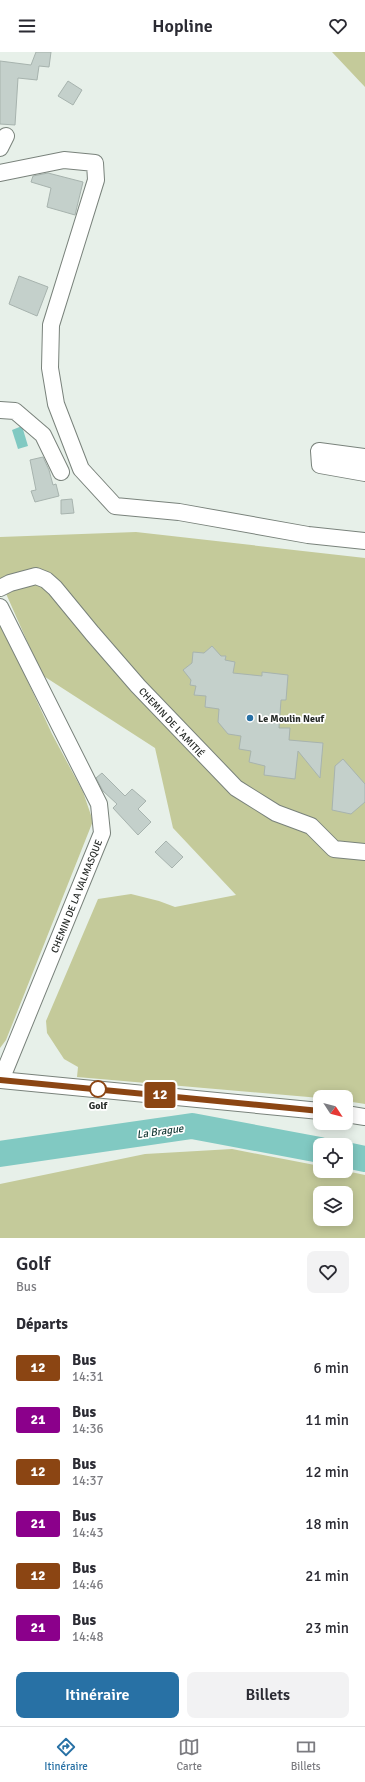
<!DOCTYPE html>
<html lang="fr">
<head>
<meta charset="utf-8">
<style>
	:root { --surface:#fff; --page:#f2f2f3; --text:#2b2b33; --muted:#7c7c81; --line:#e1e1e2; --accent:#2871a5 }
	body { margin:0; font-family:Signika,sans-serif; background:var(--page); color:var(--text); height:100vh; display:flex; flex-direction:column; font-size:15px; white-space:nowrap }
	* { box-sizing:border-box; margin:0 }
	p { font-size:13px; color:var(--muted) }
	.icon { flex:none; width:22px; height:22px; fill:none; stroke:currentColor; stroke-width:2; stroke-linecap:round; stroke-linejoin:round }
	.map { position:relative; height:1186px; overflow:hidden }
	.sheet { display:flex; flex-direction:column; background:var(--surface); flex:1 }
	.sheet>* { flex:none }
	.badge { padding:0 8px; border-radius:3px; font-size:14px; line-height:26px }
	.needle { width:26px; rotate:126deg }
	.fabs { position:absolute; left:313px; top:1038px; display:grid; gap:8px }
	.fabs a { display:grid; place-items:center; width:40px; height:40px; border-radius:8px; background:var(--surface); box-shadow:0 2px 10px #0003; font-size:20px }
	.map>.badge { position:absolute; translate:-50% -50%; box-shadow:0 0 0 2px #fff }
	h2 { padding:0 16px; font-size:15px; line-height:36px }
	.round { display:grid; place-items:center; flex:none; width:42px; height:42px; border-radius:8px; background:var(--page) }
	.head { display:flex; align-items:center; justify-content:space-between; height:68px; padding:0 16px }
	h1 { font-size:19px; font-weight:600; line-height:30px }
	.action { display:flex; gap:8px; margin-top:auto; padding:8px 16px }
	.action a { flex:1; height:46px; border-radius:8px; background:var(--accent); color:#fff; font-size:16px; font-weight:600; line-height:46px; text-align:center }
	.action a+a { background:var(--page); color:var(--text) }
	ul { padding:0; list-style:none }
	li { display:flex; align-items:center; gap:12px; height:52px; padding:0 16px }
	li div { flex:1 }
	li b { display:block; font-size:15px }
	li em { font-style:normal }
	li .badge { min-width:44px; font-weight:700; text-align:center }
	header { display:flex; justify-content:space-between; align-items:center; height:52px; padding:0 16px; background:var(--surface); font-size:18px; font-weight:600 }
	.dock { display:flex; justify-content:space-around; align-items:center; height:56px; border-top:1px solid var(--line); background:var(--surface); font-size:11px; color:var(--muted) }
	.dock a { display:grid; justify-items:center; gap:2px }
	.dock .current { color:var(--accent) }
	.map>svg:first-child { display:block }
	.green { fill:#c4ca9a; fill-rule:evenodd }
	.water { fill:#81c9c2 }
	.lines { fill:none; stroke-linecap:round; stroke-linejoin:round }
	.river { stroke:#81c9c2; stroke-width:26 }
	.building { fill:#c4d0cb; stroke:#a7b3ae }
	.minor-casing { stroke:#79827b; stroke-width:18 }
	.minor { stroke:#fff; stroke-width:16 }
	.line-casing { stroke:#fff; stroke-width:9 }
	.line { stroke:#8b4513; stroke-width:6 }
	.poi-dot { fill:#2871a5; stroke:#fff; stroke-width:1.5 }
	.stop-dot { fill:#fff; stroke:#8b4513; stroke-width:2 }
	.labels { text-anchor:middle; stroke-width:3.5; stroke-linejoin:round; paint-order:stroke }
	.poi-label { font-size:10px; font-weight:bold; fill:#272b28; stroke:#fff; text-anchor:start }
	.street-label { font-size:10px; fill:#272b28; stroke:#fff }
	.stop-label { font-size:10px; font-weight:bold; fill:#272b28; stroke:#fff }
	.water-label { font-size:11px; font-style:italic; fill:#173b37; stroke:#fff }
</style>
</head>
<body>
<header><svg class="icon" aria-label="menu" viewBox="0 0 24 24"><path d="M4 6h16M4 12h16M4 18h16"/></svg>Hopline<svg class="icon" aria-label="heart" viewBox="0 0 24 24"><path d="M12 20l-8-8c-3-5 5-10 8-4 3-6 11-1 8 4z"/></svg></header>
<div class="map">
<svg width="365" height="1186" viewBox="0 0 365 1186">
	<rect width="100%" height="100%" fill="#e7f0e9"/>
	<g class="green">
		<polygon points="332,0 365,0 365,35"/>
		<polygon points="136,480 365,506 365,1052 346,1049 346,1045 320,1046 77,1025 78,1015 64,1007 47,981 46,969 98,847 131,842 159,849 175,855 236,843 173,776 155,696 42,623 0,528 0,485"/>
		<polygon points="0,569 52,682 83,740 93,769 6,988 0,996"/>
		<path d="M232 1097 320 1114V1119H346L365 1123V1186H0V1132L145 1102ZM320 1141H346V1167H320Z"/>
	</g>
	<polygon class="water" points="22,374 28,394 18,397 12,378"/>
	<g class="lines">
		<g class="river">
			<polyline points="0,1102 192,1074 320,1098"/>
			<polyline points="346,1103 365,1107"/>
		</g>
	</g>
	<g class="building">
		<polygon points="36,0 51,0 49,15 39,14 37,28 18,26 15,73 0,72 0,9 31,13"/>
		<polygon points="68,29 82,38 73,53 58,44"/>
		<polygon points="48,121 83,130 75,163 47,155 51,136 31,130 33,124"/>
		<polygon points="19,224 48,235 37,264 9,252"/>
		<polygon points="43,405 49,418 53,433 56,432 59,444 35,450 31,439 36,438 30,408"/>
		<polygon points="72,447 74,461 61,462 61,448"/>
		<polygon points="212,594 221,604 226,604 225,608 235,610 233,621 262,624 262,620 288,623 286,648 281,648 279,676 290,676 289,688 323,691 320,726 298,699 295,727 264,723 265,714 249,710 251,699 239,697 241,684 228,682 218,670 219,657 205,655 206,644 194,643 196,634 190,633 191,628 183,618 192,611 193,600 204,601"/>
		<polygon points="343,707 365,732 365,750 351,762 332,758 335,714"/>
		<polygon points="102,721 125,744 132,737 146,749 138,757 151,770 138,783 113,756 117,752 103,739 96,726"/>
		<polygon points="166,789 183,805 172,816 155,800"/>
	</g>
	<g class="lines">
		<defs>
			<g id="minor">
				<polyline points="0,96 6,84"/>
				<polyline points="0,121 64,108 95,111 96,128 51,273 50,316 56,352 81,417 115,454 179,460 308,483 365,489"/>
				<polyline points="0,358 15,359 43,383 61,420"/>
				<polyline points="365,405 319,399 320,413 365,421"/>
				<polyline points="0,536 10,531 36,524 46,528 55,536 92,581 138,634 236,736 276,761 311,774 334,797 365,800"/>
				<polyline points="0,555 99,752 102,781 1,1028"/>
				<polyline points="0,1028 320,1059"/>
				<polyline points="346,1062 365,1065"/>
			</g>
		</defs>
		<use href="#minor" class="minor-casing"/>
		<use href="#minor" class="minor"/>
	</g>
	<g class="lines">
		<defs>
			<polyline id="line" points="0,1028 320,1059"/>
		</defs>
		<use href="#line" class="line-casing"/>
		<use href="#line" class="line"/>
	</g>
	<circle class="poi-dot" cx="250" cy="666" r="4"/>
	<circle class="stop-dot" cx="98" cy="1037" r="8"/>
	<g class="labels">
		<g class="poi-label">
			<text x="258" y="670">Le Moulin Neuf</text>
		</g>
		<g class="street-label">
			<text transform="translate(172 670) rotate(47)" y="4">CHEMIN DE L'AMITIÉ</text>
			<text transform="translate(76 844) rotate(-68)" y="4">CHEMIN DE LA VALMASQUE</text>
		</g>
		<g class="stop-label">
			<text x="98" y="1057">Golf</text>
		</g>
		<g class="water-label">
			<text transform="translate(160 1079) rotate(-8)" y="4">La Brague</text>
		</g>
	</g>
</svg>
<div class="fabs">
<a><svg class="needle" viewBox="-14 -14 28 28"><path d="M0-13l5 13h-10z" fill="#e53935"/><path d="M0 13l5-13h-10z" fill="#7c7c81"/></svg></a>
<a><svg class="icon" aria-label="locate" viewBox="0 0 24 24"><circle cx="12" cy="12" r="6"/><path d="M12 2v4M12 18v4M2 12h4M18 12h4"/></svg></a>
<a><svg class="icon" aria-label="layers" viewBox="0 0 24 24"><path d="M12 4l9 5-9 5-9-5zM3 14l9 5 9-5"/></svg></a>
</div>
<b class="badge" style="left:160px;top:1043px;background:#8b4513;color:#fff">12</b>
</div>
<section class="sheet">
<div class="head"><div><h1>Golf</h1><p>Bus</p></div><a class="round"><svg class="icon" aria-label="heart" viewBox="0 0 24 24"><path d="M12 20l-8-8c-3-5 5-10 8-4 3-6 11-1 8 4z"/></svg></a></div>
<h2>Départs</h2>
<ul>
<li><span class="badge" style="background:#8b4513;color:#fff">12</span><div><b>Bus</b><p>14:31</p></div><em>6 min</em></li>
<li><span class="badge" style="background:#8b008b;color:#fff">21</span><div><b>Bus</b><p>14:36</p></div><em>11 min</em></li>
<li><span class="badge" style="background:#8b4513;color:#fff">12</span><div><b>Bus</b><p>14:37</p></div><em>12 min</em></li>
<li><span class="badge" style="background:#8b008b;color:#fff">21</span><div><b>Bus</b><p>14:43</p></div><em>18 min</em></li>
<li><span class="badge" style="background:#8b4513;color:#fff">12</span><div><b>Bus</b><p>14:46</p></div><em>21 min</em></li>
<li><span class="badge" style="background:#8b008b;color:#fff">21</span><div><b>Bus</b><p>14:48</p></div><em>23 min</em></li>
</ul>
<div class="action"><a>Itinéraire</a><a>Billets</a></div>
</section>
<nav class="dock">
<a class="current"><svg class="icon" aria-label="directions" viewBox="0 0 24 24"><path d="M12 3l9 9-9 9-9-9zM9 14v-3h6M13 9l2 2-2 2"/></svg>Itinéraire</a>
<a><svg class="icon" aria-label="map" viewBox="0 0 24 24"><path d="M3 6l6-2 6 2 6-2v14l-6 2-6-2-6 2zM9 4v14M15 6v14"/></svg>Carte</a>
<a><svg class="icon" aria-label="tickets" viewBox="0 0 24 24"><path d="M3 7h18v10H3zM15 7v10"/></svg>Billets</a>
</nav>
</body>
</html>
